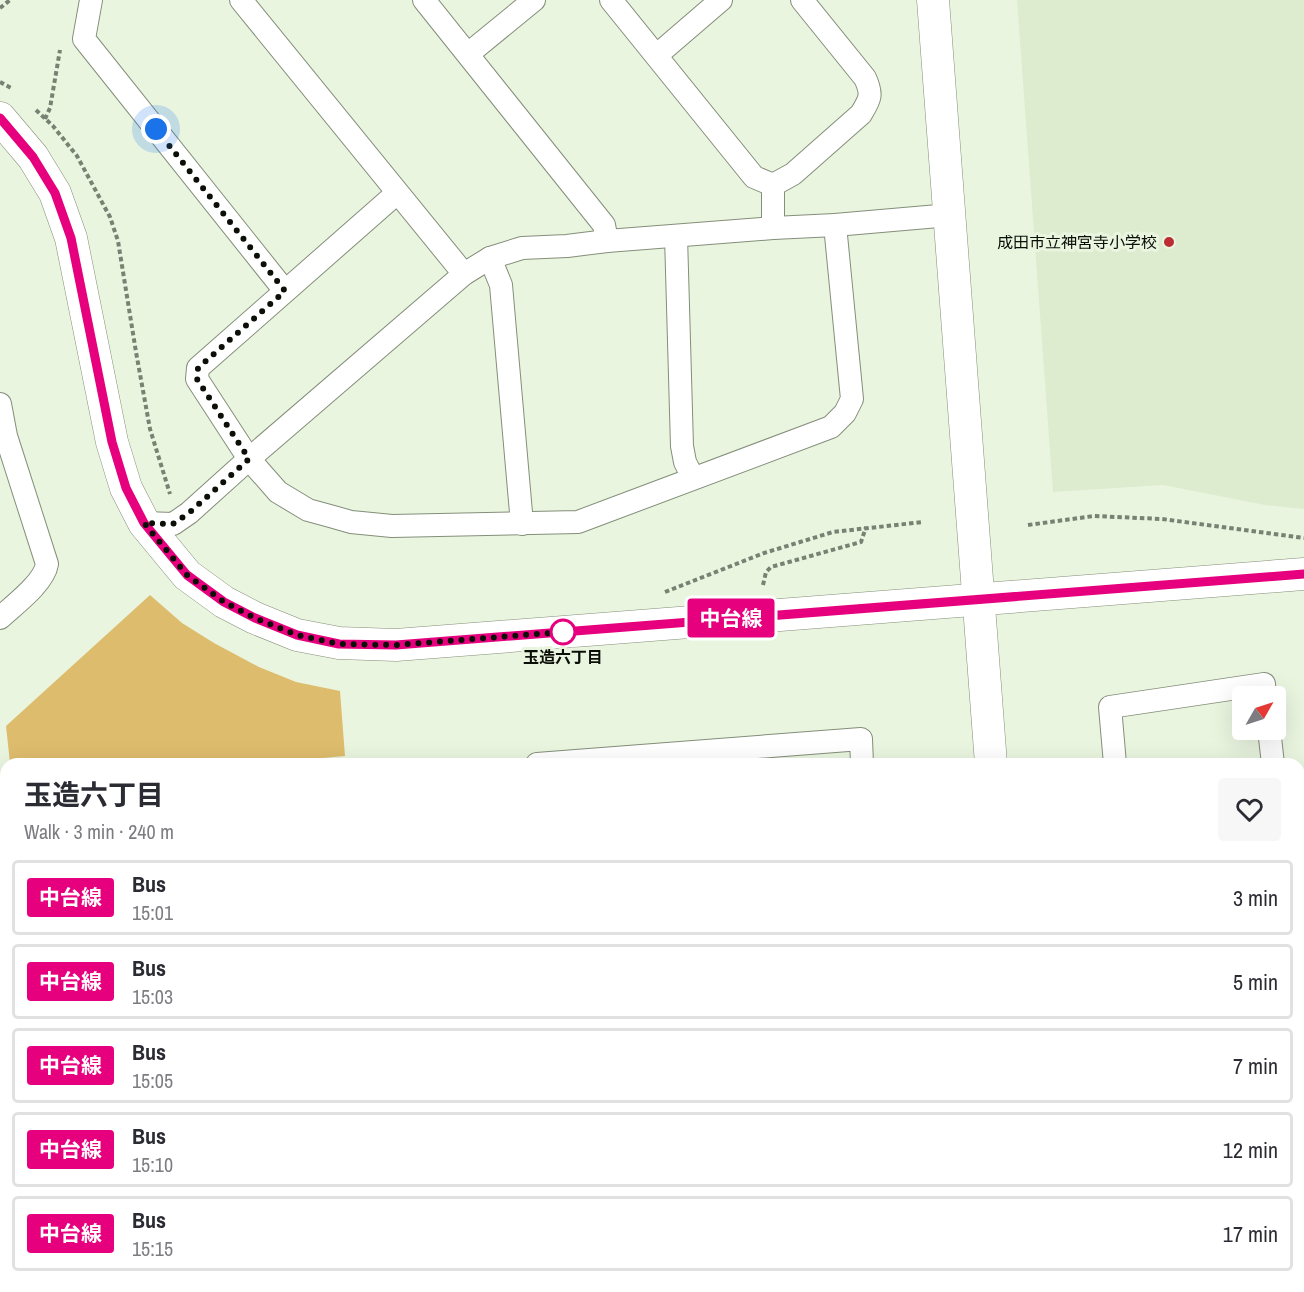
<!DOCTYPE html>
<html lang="en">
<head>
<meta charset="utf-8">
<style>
	:root { --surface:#fff; --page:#f7f7f7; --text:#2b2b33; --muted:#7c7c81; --line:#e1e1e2 }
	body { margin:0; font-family:"Archivo Narrow","Noto Sans JP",sans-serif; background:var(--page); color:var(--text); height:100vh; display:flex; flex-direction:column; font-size:22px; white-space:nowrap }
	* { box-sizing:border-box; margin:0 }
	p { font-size:20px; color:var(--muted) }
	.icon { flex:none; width:33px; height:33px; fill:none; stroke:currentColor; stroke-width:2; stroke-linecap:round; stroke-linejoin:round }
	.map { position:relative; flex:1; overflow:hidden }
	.panel { position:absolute; left:0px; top:758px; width:1305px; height:536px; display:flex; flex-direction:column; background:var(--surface); border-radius:18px 18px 0 0; box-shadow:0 6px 24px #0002 }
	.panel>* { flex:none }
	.badge { padding:0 12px; border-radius:4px; font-size:21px; line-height:39px }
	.needle { width:39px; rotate:51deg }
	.controls { position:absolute; left:1232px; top:686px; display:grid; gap:12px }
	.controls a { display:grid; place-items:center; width:54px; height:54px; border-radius:6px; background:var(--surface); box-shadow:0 6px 24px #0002; font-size:30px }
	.you { position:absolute; width:30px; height:30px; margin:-15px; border:4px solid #fff; border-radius:50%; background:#1a73e8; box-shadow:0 0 0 9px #1a73e833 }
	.map>.badge { position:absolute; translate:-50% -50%; box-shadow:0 0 0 3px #fff }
	.round { display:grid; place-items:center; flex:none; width:63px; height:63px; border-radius:6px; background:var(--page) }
	.overview { display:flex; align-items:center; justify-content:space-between; height:102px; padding:0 24px }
	h1 { font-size:28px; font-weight:700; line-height:45px }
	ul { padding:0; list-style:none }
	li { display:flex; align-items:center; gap:18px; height:75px; margin:0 12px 9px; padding:0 12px; border:3px solid var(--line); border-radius:6px }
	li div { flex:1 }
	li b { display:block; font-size:22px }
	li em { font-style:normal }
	li .badge { min-width:66px; font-weight:700; text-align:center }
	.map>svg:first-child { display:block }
	.built { fill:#ddeccf }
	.green { fill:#debc6d }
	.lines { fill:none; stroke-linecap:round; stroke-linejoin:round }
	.street-casing { stroke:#848e7a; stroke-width:24 }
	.secondary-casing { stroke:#848e7a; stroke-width:33 }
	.path { stroke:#798173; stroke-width:4; stroke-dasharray:4.5 3; stroke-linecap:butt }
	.street { stroke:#fff; stroke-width:22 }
	.secondary { stroke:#fff; stroke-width:32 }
	.line-casing { stroke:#fff; stroke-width:14 }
	.line { stroke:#e6007e; stroke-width:9 }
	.walk { stroke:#0b0f08; stroke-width:6; stroke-dasharray:0 10.8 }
	.poi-dot { fill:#bc2c33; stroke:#eaf5e0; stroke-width:2 }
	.stop-dot { fill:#fff; stroke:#e6007e; stroke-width:3 }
	.labels { text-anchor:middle; stroke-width:6; stroke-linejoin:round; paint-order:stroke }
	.poi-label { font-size:16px; fill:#0b0f08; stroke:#eaf5e0; text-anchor:end }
	.stop-label { font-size:16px; font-weight:bold; fill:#0b0f08; stroke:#eaf5e0 }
</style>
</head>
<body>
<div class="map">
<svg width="1304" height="1292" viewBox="0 0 1304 1292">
	<rect width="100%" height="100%" fill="#eaf5e0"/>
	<polygon class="built" points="1017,0 1304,0 1304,509 1265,505 1163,485 1053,492"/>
	<polygon class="green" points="150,595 182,623 214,643 259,667 296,682 340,691 345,756 260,764 10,763 6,726"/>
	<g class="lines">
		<defs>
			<g id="street">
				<polyline points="91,0 84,39 285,291"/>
				<polyline points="241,0 464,274"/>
				<polyline points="424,0 604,225 607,241"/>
				<polyline points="611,0 754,177 773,185"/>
				<polyline points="468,54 534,0"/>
				<polyline points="657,55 721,0"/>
				<path d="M773 185 793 174 861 114C870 99 873 95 865 78L802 0"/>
				<polyline points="397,193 198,368 197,379 249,459 278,492 308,510 330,516 351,522 392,526 578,522 831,427 845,413 852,399 835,225"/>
				<polyline points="773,228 773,185"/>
				<polyline points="676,236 682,446 685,462 693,478"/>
				<polyline points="490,258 501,285 522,524"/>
				<path d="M0 404 6 436 47 564C44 583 14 605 0 618"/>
				<polyline points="144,523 173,524 189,513 249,459 464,274 490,258 522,248 567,246 607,241 773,228 835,225 950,215"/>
				<polyline points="1269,729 1273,764"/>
				<polyline points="537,764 861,739 862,764"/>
				<polyline points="1115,764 1110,707 1264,684 1265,696"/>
				<polyline points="0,801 6,800"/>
				<polyline points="1299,830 1304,830"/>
				<polyline points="0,880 6,967"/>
				<polyline points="1299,979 1304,979"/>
				<polyline points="0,1092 6,1091"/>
				<polyline points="1299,1141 1304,1141"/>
				<polyline points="0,1245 6,1245"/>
				<polyline points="36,1287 36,1292"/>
				<polyline points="208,1287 208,1292"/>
				<polyline points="379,1287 380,1292"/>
				<polyline points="553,1287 554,1292"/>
				<polyline points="895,1287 895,1292"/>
				<polyline points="1158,1287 1159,1292"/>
			</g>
			<g id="secondary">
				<polyline points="933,0 991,764"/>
				<polyline points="0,118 33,157 55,193 71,238 112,442 126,488 144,523 187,575 224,602 255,618 297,635 339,643 396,645 1304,574"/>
				<polyline points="1029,1287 1029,1292"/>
			</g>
		</defs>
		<use href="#street" class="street-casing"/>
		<use href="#secondary" class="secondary-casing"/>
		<g class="path">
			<polyline points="0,8 10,0"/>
			<polyline points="0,82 13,89"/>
			<polyline points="36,110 53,126 77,156 110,217 118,241 136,352 150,429 170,494"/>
			<polyline points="45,119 50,108 60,50"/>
			<polyline points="1028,525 1094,516 1162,519 1304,538"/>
			<polyline points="763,585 766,572 771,567 861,542 866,527"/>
			<polyline points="665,592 764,553 833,532 923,522"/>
		</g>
		<use href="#street" class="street"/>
		<use href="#secondary" class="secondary"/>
	</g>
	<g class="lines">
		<defs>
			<polyline id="line" points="0,118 33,157 55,193 71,238 112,442 126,488 144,523 187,575 224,602 255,618 297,635 339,644 396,645 1304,574"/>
		</defs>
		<use href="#line" class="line-casing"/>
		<use href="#line" class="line"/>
		<polyline class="walk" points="156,129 285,291 198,368 197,379 249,459 189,513 173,524 144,523 187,575 224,602 255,618 297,635 339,644 396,645 563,632"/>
	</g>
	<circle class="poi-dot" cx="1169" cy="242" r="6"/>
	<circle class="stop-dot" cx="563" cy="632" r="12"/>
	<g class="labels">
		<g class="poi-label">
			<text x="1157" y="248">成田市立神宮寺小学校</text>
		</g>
		<g class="stop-label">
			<text x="563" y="663">玉造六丁目</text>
		</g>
	</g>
</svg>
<div class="controls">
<a><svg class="needle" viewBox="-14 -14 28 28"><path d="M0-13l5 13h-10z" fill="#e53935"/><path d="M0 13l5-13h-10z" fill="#7c7c81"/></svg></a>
</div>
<div class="you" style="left:156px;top:129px"></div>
<b class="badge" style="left:731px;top:618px;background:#e6007e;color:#fff">中台線</b>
<section class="panel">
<div class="overview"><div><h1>玉造六丁目</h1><p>Walk · 3 min · 240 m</p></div><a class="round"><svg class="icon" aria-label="heart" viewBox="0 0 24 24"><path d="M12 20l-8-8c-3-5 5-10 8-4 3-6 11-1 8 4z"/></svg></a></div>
<ul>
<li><span class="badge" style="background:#e6007e;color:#fff">中台線</span><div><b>Bus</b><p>15:01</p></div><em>3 min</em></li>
<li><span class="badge" style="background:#e6007e;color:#fff">中台線</span><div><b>Bus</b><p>15:03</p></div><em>5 min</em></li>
<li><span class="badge" style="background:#e6007e;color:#fff">中台線</span><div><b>Bus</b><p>15:05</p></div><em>7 min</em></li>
<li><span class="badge" style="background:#e6007e;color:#fff">中台線</span><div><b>Bus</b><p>15:10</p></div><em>12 min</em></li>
<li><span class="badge" style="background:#e6007e;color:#fff">中台線</span><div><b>Bus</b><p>15:15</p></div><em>17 min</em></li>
</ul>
</section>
</div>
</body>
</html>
